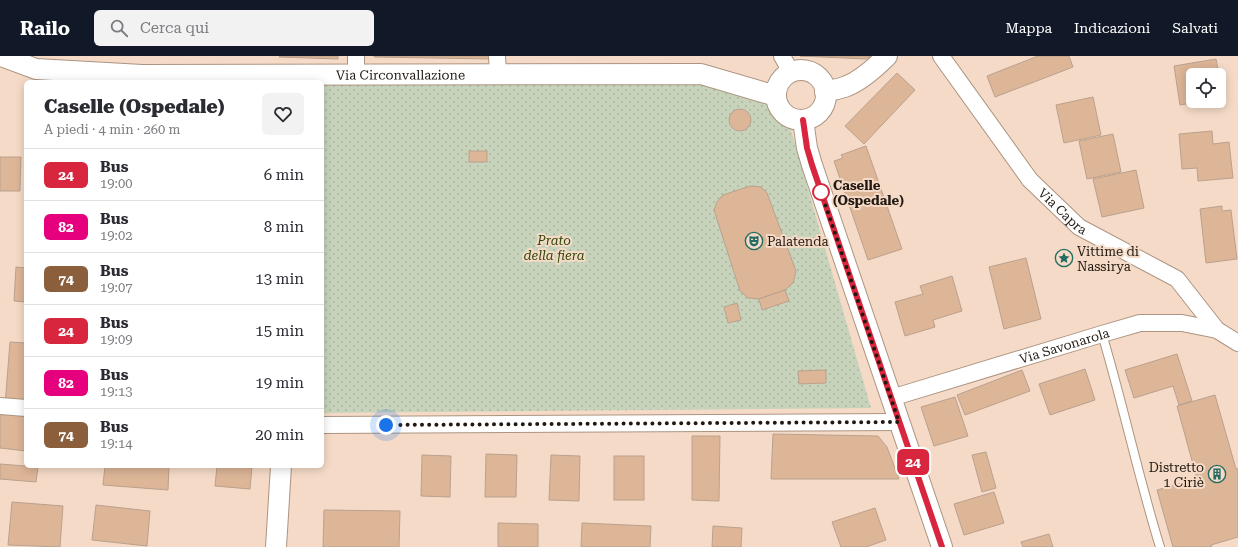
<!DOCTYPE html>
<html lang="it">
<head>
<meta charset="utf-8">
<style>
	:root { --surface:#fff; --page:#f2f2f3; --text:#2b2b33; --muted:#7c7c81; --line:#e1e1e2; --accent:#111827 }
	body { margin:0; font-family:"Roboto Serif",serif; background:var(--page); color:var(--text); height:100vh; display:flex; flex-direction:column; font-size:15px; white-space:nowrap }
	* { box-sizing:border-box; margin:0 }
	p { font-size:13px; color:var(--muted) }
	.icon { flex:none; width:22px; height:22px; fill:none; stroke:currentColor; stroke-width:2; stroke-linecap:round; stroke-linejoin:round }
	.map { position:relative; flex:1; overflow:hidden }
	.panel { position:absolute; left:24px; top:24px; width:300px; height:388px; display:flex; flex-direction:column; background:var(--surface); border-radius:6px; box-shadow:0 2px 10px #0003 }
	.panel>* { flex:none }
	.badge { padding:0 8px; border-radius:6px; font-size:14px; line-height:26px }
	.controls { position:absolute; left:1186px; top:12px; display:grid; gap:8px }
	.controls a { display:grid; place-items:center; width:40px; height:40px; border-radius:6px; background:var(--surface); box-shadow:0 2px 10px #0003; font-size:20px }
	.you { position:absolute; width:20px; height:20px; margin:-10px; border:3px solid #fff; border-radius:50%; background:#1a73e8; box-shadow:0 0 0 6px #1a73e833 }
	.map>.badge { position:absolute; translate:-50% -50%; box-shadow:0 0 0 2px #fff }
	.round { display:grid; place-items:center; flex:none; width:42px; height:42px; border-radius:6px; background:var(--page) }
	.summary { display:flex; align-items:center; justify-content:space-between; height:68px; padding:0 20px }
	h1 { font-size:19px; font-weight:800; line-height:30px }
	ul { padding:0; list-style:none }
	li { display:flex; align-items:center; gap:12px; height:52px; padding:0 20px; border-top:1px solid var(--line) }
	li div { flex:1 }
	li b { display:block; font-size:15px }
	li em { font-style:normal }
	li .badge { min-width:44px; font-weight:700; text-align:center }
	header { display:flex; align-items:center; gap:24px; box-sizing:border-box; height:56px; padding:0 20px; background:var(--accent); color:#fff }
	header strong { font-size:19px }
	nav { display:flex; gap:22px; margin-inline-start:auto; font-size:14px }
	.search { width:280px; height:36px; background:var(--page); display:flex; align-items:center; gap:10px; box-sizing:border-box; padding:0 14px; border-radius:6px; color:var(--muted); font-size:15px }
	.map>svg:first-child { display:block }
	.green { fill:url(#green-dots) }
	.building { fill:#ddb597; stroke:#baa18e }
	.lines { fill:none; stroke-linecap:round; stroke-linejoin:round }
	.service-casing { stroke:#ac9481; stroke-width:10 }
	.minor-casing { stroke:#ac9481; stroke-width:18 }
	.tertiary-casing { stroke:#ac9481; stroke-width:22 }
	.service { stroke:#fff; stroke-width:8 }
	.minor { stroke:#fff; stroke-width:16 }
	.tertiary { stroke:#fff; stroke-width:20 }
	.line-casing { stroke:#fff; stroke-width:9 }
	.line { stroke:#d7263d; stroke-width:6 }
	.walk { stroke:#211811; stroke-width:4; stroke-dasharray:0 7.2 }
	.stop-dot { fill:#fff; stroke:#d7263d; stroke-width:2 }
	.labels { text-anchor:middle; stroke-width:4; stroke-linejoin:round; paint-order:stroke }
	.street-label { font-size:13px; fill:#211811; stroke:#f5dbc7 }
	.stop-label { font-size:13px; font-weight:bold; fill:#211811; stroke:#f5dbc7; text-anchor:start }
	.park-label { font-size:13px; font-style:italic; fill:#2e4809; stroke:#f5dbc7 }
	.poi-label { font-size:13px; fill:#211811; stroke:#f5dbc7; text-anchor:start }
</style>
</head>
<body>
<header>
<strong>Railo</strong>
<div class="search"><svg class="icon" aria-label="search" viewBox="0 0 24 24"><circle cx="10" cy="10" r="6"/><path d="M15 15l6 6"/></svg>Cerca qui</div>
<nav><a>Mappa</a><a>Indicazioni</a><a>Salvati</a></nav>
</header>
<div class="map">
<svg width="1238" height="491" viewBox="0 0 1238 491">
	<defs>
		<pattern id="green-dots" width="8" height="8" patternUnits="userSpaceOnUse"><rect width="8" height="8" fill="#c7d4bb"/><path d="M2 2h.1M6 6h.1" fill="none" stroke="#abb5a0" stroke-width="1.8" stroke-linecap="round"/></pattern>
	</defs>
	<rect width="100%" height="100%" fill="#f5dbc7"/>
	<polygon class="green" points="700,27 767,48 791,74 871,352 322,357 322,29"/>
	<g class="building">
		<polygon points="280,0 338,0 338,3 279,1"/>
		<polygon points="374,0 492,0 492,3 374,1"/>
		<polygon points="800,0 871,0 866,3"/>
		<polygon points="1038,0 1069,0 1073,11 995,41 987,20"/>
		<polygon points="1216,3 1219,19 1193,19 1193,45 1204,45 1180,49 1174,10"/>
		<polygon points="897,17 915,34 864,88 845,70"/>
		<polygon points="1093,41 1101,79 1064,87 1056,49"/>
		<circle cx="740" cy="64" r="11"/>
		<polygon points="1212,75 1213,88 1229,86 1233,122 1198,125 1197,112 1182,113 1179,78"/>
		<polygon points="1113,78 1121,116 1087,123 1079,85"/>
		<polygon points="866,90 902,193 868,204 834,105 843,102 841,99"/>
		<rect x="469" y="95" width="18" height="11"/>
		<polygon points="0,101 21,101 20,135 0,135"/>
		<polygon points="1136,114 1144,152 1102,161 1093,123"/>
		<polygon points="750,130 761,131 767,137 796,215 793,227 785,234 759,243 748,242 740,235 714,154 717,146 723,139"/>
		<polygon points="1222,150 1222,155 1231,154 1237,203 1206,207 1200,153"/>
		<polygon points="1026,202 1041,263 1004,273 989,211"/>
		<polygon points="16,211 26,212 26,246 14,245"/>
		<polygon points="952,220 962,255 933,264 935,271 905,280 895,246 923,238 920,230"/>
		<polygon points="785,234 789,245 762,254 759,243"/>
		<polygon points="737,247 741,264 728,267 724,251"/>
		<polygon points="10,286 26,287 26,350 5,349"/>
		<polygon points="1177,298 1192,345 1179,349 1173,330 1134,342 1125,314"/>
		<polygon points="1085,313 1095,344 1050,359 1039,328"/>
		<polygon points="826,314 826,327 799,328 798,315"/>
		<polygon points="1022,314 1030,335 965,359 957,339"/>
		<polygon points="1215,339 1236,413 1238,413 1238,481 1211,489 1212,491 1173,491 1157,434 1197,423 1177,350"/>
		<polygon points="955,341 968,380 934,390 921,351"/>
		<polygon points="0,357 26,360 26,395 0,392"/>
		<polygon points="773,378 878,380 887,391 899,423 771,423"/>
		<polygon points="692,380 720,380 719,445 692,444"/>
		<polygon points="986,396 996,432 982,436 972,399"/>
		<polygon points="486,398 517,399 516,441 485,441"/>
		<polygon points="422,399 451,400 450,441 421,440"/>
		<polygon points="551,399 580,400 579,445 549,444"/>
		<rect x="614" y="400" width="30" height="44"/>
		<polygon points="0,408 38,411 36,426 0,423"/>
		<polygon points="105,410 169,410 168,434 103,429"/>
		<polygon points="217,410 252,410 250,433 215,430"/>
		<polygon points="994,436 1004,467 964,479 954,448"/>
		<polygon points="12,446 63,450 60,491 8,489"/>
		<polygon points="96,449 150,455 147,490 92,484"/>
		<polygon points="875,452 886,484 866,491 841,491 832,466"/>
		<polygon points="324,454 400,455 399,491 323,491"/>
		<polygon points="498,467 538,468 538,491 498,491"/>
		<polygon points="582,467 651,470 650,491 581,491"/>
		<polygon points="713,470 742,472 741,491 712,491"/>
		<polygon points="1049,478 1053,491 1023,491 1021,486"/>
	</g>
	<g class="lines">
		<defs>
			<path id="service" d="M1102 278C1123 348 1138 420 1160 491"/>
			<g id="minor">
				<polyline points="356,0 356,19"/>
				<polyline points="497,0 498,18"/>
				<polyline points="782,0 791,16"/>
				<path id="s1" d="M941 0 1030 124 1079 171 1177 223 1217 274"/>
				<path id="s2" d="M891 342 1102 278 1140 267H1182L1217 274 1238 287"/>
				<polyline points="0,350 26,352"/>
				<polyline points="322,369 899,366"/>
			</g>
			<g id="tertiary">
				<path id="s3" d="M1 0 36 13 142 19 701 18 776 40"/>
				<circle cx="801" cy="39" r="25"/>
				<path d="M825 36C832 34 840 33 847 30 862 24 875 12 887 0"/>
				<polyline points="803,64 807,92 812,109 942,491"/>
				<polyline points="276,491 281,410"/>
			</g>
		</defs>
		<use href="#service" class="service-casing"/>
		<use href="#minor" class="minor-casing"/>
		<use href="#tertiary" class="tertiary-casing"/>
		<use href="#service" class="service"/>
		<use href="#minor" class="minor"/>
		<use href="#tertiary" class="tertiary"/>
	</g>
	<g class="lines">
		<defs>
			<polyline id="line" points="803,64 807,92 812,109 942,491"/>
		</defs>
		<use href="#line" class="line-casing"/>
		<use href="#line" class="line"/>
		<polyline class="walk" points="386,369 899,366 821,136"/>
	</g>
	<defs>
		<symbol id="theatre-ring" viewBox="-11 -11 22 22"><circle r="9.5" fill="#f5dbc7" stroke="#246c63" stroke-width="1.5"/><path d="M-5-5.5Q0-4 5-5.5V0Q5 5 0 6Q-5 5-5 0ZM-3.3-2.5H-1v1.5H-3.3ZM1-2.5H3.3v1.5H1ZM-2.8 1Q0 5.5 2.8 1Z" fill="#246c63"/></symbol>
		<symbol id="sight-ring" viewBox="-11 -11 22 22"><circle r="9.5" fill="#f5dbc7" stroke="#246c63" stroke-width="1.5"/><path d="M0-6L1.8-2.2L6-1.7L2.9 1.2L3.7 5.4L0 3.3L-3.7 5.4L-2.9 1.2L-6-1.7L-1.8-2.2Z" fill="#246c63"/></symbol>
		<symbol id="building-ring" viewBox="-11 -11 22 22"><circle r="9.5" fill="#f5dbc7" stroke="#246c63" stroke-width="1.5"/><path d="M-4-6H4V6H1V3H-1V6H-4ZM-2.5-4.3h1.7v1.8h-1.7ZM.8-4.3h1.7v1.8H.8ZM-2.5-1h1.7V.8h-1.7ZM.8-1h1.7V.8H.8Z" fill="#246c63"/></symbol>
	</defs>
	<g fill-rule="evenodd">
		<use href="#theatre-ring" x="744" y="175" width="20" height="20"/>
		<use href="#sight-ring" x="1054" y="192" width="20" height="20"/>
		<use href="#building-ring" x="1207" y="408" width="20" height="20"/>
	</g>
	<circle class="stop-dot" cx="821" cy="136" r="8"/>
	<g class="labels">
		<g class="street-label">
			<text dy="5" stroke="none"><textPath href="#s3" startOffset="402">Via Circonvallazione</textPath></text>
			<text dy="5" stroke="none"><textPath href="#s1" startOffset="198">Via Capra</textPath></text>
			<text dy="5" stroke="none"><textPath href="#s2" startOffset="181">Via Savonarola</textPath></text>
		</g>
		<g class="stop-label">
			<text x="833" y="134">Caselle<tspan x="833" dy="15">(Ospedale)</tspan></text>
		</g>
		<g class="park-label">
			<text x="554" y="189">Prato<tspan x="554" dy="15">della fiera</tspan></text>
		</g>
		<g class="poi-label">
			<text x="767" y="190">Palatenda</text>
			<text x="1077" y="200">Vittime di<tspan x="1077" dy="15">Nassirya</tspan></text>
			<text x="1204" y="416" text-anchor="end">Distretto<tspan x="1204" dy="15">1 Ciriè</tspan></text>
		</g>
	</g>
</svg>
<div class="controls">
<a><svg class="icon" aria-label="locate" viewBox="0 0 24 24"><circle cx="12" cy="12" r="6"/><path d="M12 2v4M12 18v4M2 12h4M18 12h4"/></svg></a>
</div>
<div class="you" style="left:386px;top:369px"></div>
<b class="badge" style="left:913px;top:406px;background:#d7263d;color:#fff">24</b>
<section class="panel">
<div class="summary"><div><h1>Caselle (Ospedale)</h1><p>A piedi · 4 min · 260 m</p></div><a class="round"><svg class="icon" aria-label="heart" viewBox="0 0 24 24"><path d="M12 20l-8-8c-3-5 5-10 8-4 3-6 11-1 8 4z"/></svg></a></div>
<ul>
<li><span class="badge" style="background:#d7263d;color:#fff">24</span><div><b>Bus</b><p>19:00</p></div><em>6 min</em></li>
<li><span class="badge" style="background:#e6007e;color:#fff">82</span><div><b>Bus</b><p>19:02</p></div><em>8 min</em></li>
<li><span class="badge" style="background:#8b5e3c;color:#fff">74</span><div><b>Bus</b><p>19:07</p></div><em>13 min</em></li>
<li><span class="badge" style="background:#d7263d;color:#fff">24</span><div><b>Bus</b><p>19:09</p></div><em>15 min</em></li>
<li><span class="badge" style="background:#e6007e;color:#fff">82</span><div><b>Bus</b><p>19:13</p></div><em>19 min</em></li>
<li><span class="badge" style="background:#8b5e3c;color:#fff">74</span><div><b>Bus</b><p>19:14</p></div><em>20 min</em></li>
</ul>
</section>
</div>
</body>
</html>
